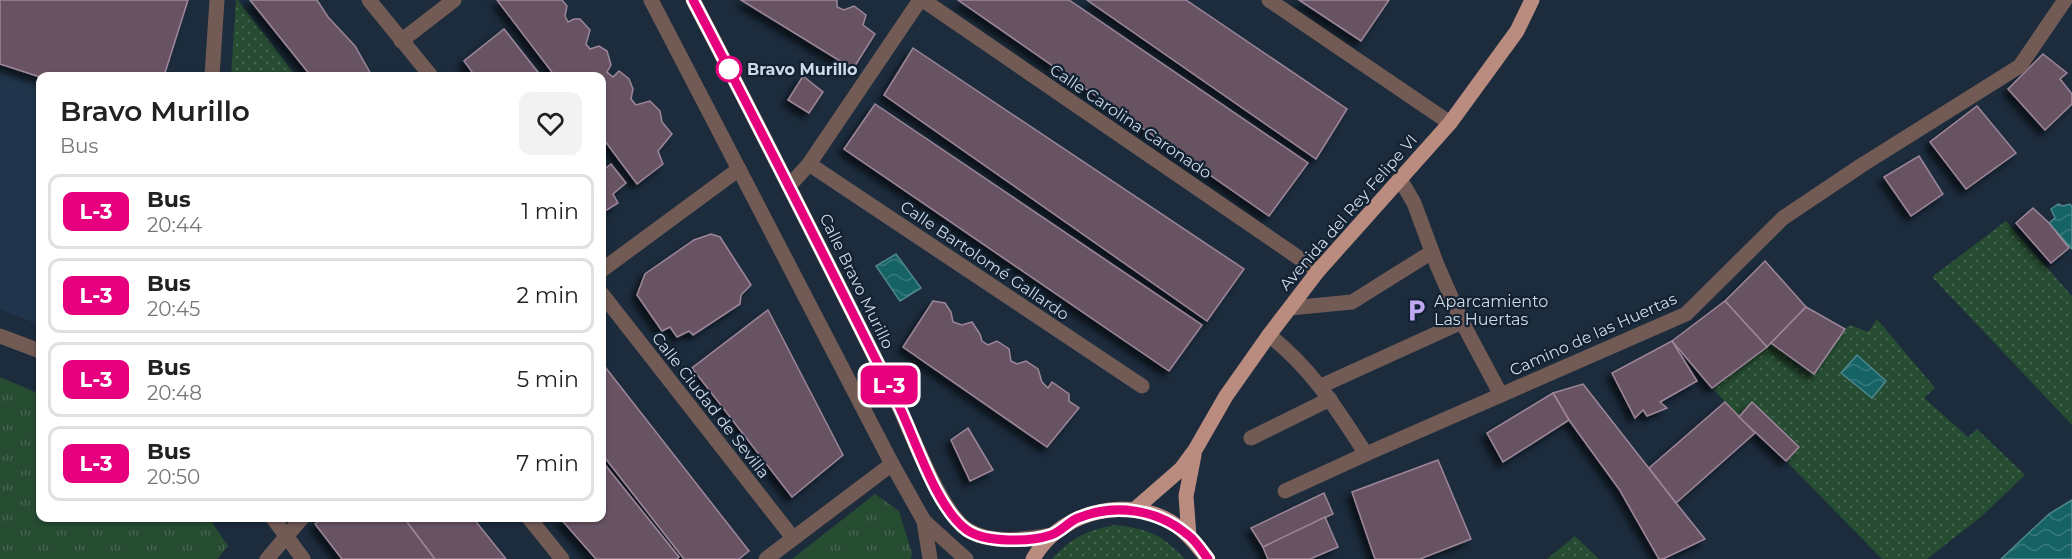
<!DOCTYPE html>
<html lang="en">
<head>
<meta charset="utf-8">
<style>
	:root { --surface:#fff; --page:#f2f2f2; --text:#222; --muted:#767676; --line:#e0e0e0 }
	body { margin:0; font-family:Montserrat,sans-serif; background:var(--page); color:var(--text); height:100vh; display:flex; flex-direction:column; font-size:22px; white-space:nowrap }
	* { box-sizing:border-box; margin:0 }
	p { font-size:20px; color:var(--muted) }
	.icon { flex:none; width:33px; height:33px; fill:none; stroke:currentColor; stroke-width:2; stroke-linecap:round; stroke-linejoin:round }
	.map { position:relative; flex:1; overflow:hidden }
	.panel { position:absolute; left:36px; top:72px; width:570px; height:450px; display:flex; flex-direction:column; background:var(--surface); border-radius:12px; box-shadow:0 2px 4px #0004 }
	.panel>* { flex:none }
	.badge { padding:0 12px; border-radius:9px; font-size:21px; line-height:39px }
	.map>.badge { position:absolute; translate:-50% -50%; box-shadow:0 0 0 3px #fff }
	.round { display:grid; place-items:center; flex:none; width:63px; height:63px; border-radius:12px; background:var(--page) }
	.headline { display:flex; align-items:center; justify-content:space-between; height:102px; padding:0 24px }
	h1 { font-size:28px; font-weight:600; line-height:45px }
	ul { padding:0; list-style:none }
	li { display:flex; align-items:center; gap:18px; height:75px; margin:0 12px 9px; padding:0 12px; border:3px solid var(--line); border-radius:12px }
	li div { flex:1 }
	li b { display:block; font-size:22px }
	li em { font-style:normal }
	li .badge { min-width:66px; font-weight:700; text-align:center }
	.map>svg:first-child { display:block }
	.built { fill:#20354b }
	.grass { fill:url(#grass-dots) }
	.park { fill:url(#park-tufts) }
	.water { fill:url(#water-waves); stroke:#4e878c; stroke-width:1.5 }
	.building { fill:#675364; stroke:#9d8699; stroke-width:1.5; filter:url(#shadow) }
	.lines { fill:none; stroke-linecap:round; stroke-linejoin:round }
	.minor { stroke:#725b55; stroke-width:15 }
	.major { stroke:#ba8b7f; stroke-width:15 }
	.line-casing { stroke:#fff; stroke-width:14 }
	.line { stroke:#e6007e; stroke-width:9 }
	.stop-dot { fill:#fff; stroke:#e6007e; stroke-width:3 }
	.labels { text-anchor:middle; stroke-width:4.5; stroke-linejoin:round; paint-order:stroke }
	.stop-label { font-size:16px; font-weight:bold; fill:#d0dae6; stroke:#122232; text-anchor:start }
	.street-label { font-size:16px; fill:#d0dae6; stroke:#122232 }
	.poi-label { font-size:16px; fill:#d0dae6; stroke:#122232; text-anchor:start }
</style>
</head>
<body>
<div class="map">
<svg width="2072" height="559" viewBox="0 0 2072 559">
	<defs>
		<pattern id="grass-dots" width="8" height="8" patternUnits="userSpaceOnUse" patternTransform="scale(1.5)"><rect width="8" height="8" fill="#264c32"/><path d="M2 2h.1M6 6h.1" fill="none" stroke="#446550" stroke-width="1.8" stroke-linecap="round"/></pattern>
		<pattern id="park-tufts" width="24" height="20" patternUnits="userSpaceOnUse" patternTransform="scale(1.5)"><rect width="24" height="20" fill="#264c32"/><path d="M3 7l-1-3M5 7V3M7 7l1-3M15 17l-1-3M17 17v-4M19 17l1-3" fill="none" stroke="#446550"/></pattern>
		<pattern id="water-waves" width="16" height="10" patternUnits="userSpaceOnUse" patternTransform="scale(1.5)"><rect width="16" height="10" fill="#166366"/><path d="M0 5q4-4 8 0t8 0" fill="none" stroke="#37797c"/></pattern>
		<filter id="shadow"><feDropShadow dx="-5.5" dy="5.5" stdDeviation="3" flood-color="#0009"/></filter>
	</defs>
	<rect width="100%" height="100%" fill="#1c2c3d"/>
	<polygon class="built" points="0,0 188,0 164,76 40,76 40,325 0,309"/>
	<g class="grass">
		<polygon points="236,0 238,0 295,75 293,76 231,76"/>
		<polygon points="2006,221 2072,296 2072,425 1932,277"/>
		<polygon points="1877,319 1935,388 1924,398 1968,437 1977,429 2025,475 1982,516 1927,559 1882,559 1786,461 1799,446 1752,402 1739,417 1712,388 1771,343 1814,374 1845,329 1850,325 1868,332"/>
		<path d="M1115 525C1149 529 1161 534 1185 559H1052C1072 537 1086 531 1115 525Z"/>
		<polygon points="1575,536 1599,559 1547,559"/>
	</g>
	<g class="park">
		<polygon points="0,377 40,394 40,518 209,518 228,546 217,559 0,559"/>
		<polygon points="875,494 899,511 912,553 911,559 792,559"/>
	</g>
	<g class="water">
		<polygon points="2058,204 2063,206 2070,204 2072,207 2072,249 2049,223 2055,218 2051,209"/>
		<polygon points="896,254 921,288 900,301 876,266"/>
		<polygon points="1857,355 1886,381 1872,398 1841,373"/>
		<polygon points="2072,500 2072,559 2001,559 2049,514"/>
	</g>
	<g class="building">
		<polygon points="0,0 188,0 164,76 40,77 0,64"/>
		<polygon points="250,0 317,0 328,17 355,46 372,76 311,76"/>
		<polygon points="497,0 562,0 567,6 565,16 568,22 574,19 580,19 590,30 586,44 590,49 599,46 607,51 611,65 607,72 613,77 619,71 629,79 633,89 631,99 636,105 650,101 660,111 662,122 672,134 658,151 663,164 637,184 602,137 602,76 555,76"/>
		<polygon points="741,0 837,0 837,7 844,10 854,6 866,15 863,25 875,34 853,69"/>
		<polygon points="958,0 1069,0 1308,163 1269,216"/>
		<polygon points="1087,0 1186,0 1347,109 1316,159"/>
		<polygon points="1299,0 1389,0 1361,41"/>
		<polygon points="504,29 541,76 492,76 490,74 486,76 475,76 464,61"/>
		<polygon points="913,48 1244,269 1207,321 884,95"/>
		<polygon points="2043,54 2067,73 2060,79 2072,94 2072,104 2045,130 2008,89"/>
		<polygon points="803,76 823,92 809,113 788,100"/>
		<polygon points="875,104 1202,325 1169,371 844,149"/>
		<polygon points="1977,106 2016,153 1966,189 1930,142"/>
		<polygon points="1919,156 1943,194 1911,216 1884,177"/>
		<polygon points="602,162 606,168 611,164 626,183 613,194 618,203 602,213"/>
		<polygon points="2033,208 2049,223 2069,248 2051,263 2016,223"/>
		<polygon points="711,234 720,237 751,285 741,295 740,304 693,335 689,331 677,337 670,327 662,331 637,295 645,274 694,240"/>
		<polygon points="1765,261 1806,307 1767,347 1725,301"/>
		<polygon points="933,301 945,303 951,312 953,322 962,325 972,322 980,334 982,341 988,345 997,341 1009,349 1011,361 1017,364 1026,361 1038,369 1042,382 1048,388 1052,382 1069,394 1069,401 1079,408 1047,447 903,347"/>
		<polygon points="1725,301 1767,347 1712,388 1672,341"/>
		<polygon points="1806,307 1845,329 1814,374 1771,343"/>
		<polygon points="768,310 843,455 792,497 692,368"/>
		<polygon points="1672,341 1697,381 1660,402 1667,408 1647,416 1643,410 1635,418 1612,373"/>
		<polygon points="602,363 749,551 739,559 684,559 602,454"/>
		<polygon points="1583,384 1676,503 1705,539 1663,559 1659,559 1619,489 1569,420 1553,393"/>
		<polygon points="1553,393 1569,420 1503,462 1487,433"/>
		<polygon points="1725,402 1755,433 1676,503 1649,468"/>
		<polygon points="1752,402 1799,447 1786,461 1739,417"/>
		<polygon points="968,428 993,470 970,481 951,440"/>
		<polygon points="1438,460 1471,539 1420,559 1375,559 1352,492"/>
		<polygon points="602,461 679,557 677,559 596,559 560,518 602,518"/>
		<polygon points="1324,493 1333,514 1263,547 1251,528"/>
		<polygon points="1325,517 1338,547 1310,559 1268,559 1263,547"/>
		<polygon points="324,518 404,518 435,559 342,559 315,524"/>
		<polygon points="404,518 473,518 506,559 435,559"/>
	</g>
	<g class="lines">
		<g class="minor">
			<polyline points="369,0 431,76"/>
			<polyline points="651,0 892,464 924,521 966,559"/>
			<path d="M693 0C761 130 827 261 892 392 909 425 940 513 968 530 992 545 1026 539 1052 535"/>
			<polyline points="923,0 1318,271"/>
			<polyline points="1269,0 1450,123"/>
			<polyline points="401,41 454,0"/>
			<polyline points="212,76 217,0"/>
			<polyline points="809,164 1142,386"/>
			<polyline points="1400,179 1414,203 1437,265 1462,322 1501,395"/>
			<polyline points="790,185 809,164 920,0"/>
			<polyline points="602,270 739,169"/>
			<polyline points="602,294 793,538"/>
			<polyline points="1290,308 1352,302 1432,252"/>
			<path d="M1269 335C1313 370 1336 408 1366 454L1686 314 1783 218 1862 165 2020 66 2065 0"/>
			<polyline points="0,336 40,351"/>
			<polyline points="1321,386 1462,322"/>
			<polyline points="1251,438 1330,399"/>
			<polyline points="1285,491 1366,454"/>
			<polyline points="273,518 303,559"/>
			<polyline points="529,518 562,559"/>
			<polyline points="924,521 930,559"/>
			<polyline points="267,559 302,518"/>
			<polyline points="766,559 892,464"/>
		</g>
		<g class="major">
			<polyline points="1134,510 1181,469 1195,450 1226,396 1269,335 1318,271 1450,123 1517,31 1532,0"/>
			<polyline points="1189,536 1186,496 1194,455"/>
			<path d="M1033 559C1057 515 1118 497 1164 518 1183 527 1195 543 1208 559"/>
		</g>
	</g>
	<g class="lines">
		<defs>
			<path id="line" d="M693 0C763 134 831 269 898 404 915 438 936 508 967 530 986 543 1030 542 1051 535 1061 532 1068 522 1078 518 1115 503 1157 509 1188 535 1196 541 1202 551 1208 559"/>
		</defs>
		<use href="#line" class="line-casing"/>
		<use href="#line" class="line"/>
	</g>
	<defs>
		<symbol id="parking-bare" viewBox="-9 -9 18 18"><path d="M-3.5-5.5H1a3.5 3.5 0 0 1 0 7H-1V5.5H-3.5ZM-1-3.4V-.6H.8a1.4 1.4 0 0 0 0-2.8Z" fill="#c1a8f3" stroke="#122232" stroke-width="2.5" paint-order="stroke"/></symbol>
	</defs>
	<g fill-rule="evenodd">
		<use href="#parking-bare" x="1400" y="294" width="33" height="33"/>
	</g>
	<circle class="stop-dot" cx="729" cy="69" r="12"/>
	<g class="labels">
		<g class="stop-label">
			<text x="747" y="75">Bravo Murillo</text>
		</g>
		<g class="street-label">
			<text transform="translate(1131 121) rotate(34)" y="6">Calle Carolina Caronado</text>
			<text transform="translate(1348 212) rotate(-49)" y="6">Avenida del Rey Felipe VI</text>
			<text transform="translate(985 260) rotate(34)" y="6">Calle Bartolomé Gallardo</text>
			<text transform="translate(857 281) rotate(64)" y="6">Calle Bravo Murillo</text>
			<text transform="translate(1593 334) rotate(-24)" y="6">Camino de las Huertas</text>
			<text transform="translate(711 405) rotate(52)" y="6">Calle Ciudad de Sevilla</text>
		</g>
		<g class="poi-label">
			<text x="1434" y="307">Aparcamiento<tspan x="1434" dy="18">Las Huertas</tspan></text>
		</g>
	</g>
</svg>
<b class="badge" style="left:889px;top:385px;background:#e6007e;color:#fff">L-3</b>
<section class="panel">
<div class="headline"><div><h1>Bravo Murillo</h1><p>Bus</p></div><a class="round"><svg class="icon" aria-label="heart" viewBox="0 0 24 24"><path d="M12 20l-8-8c-3-5 5-10 8-4 3-6 11-1 8 4z"/></svg></a></div>
<ul>
<li><span class="badge" style="background:#e6007e;color:#fff">L-3</span><div><b>Bus</b><p>20:44</p></div><em>1 min</em></li>
<li><span class="badge" style="background:#e6007e;color:#fff">L-3</span><div><b>Bus</b><p>20:45</p></div><em>2 min</em></li>
<li><span class="badge" style="background:#e6007e;color:#fff">L-3</span><div><b>Bus</b><p>20:48</p></div><em>5 min</em></li>
<li><span class="badge" style="background:#e6007e;color:#fff">L-3</span><div><b>Bus</b><p>20:50</p></div><em>7 min</em></li>
</ul>
</section>
</div>
</body>
</html>
